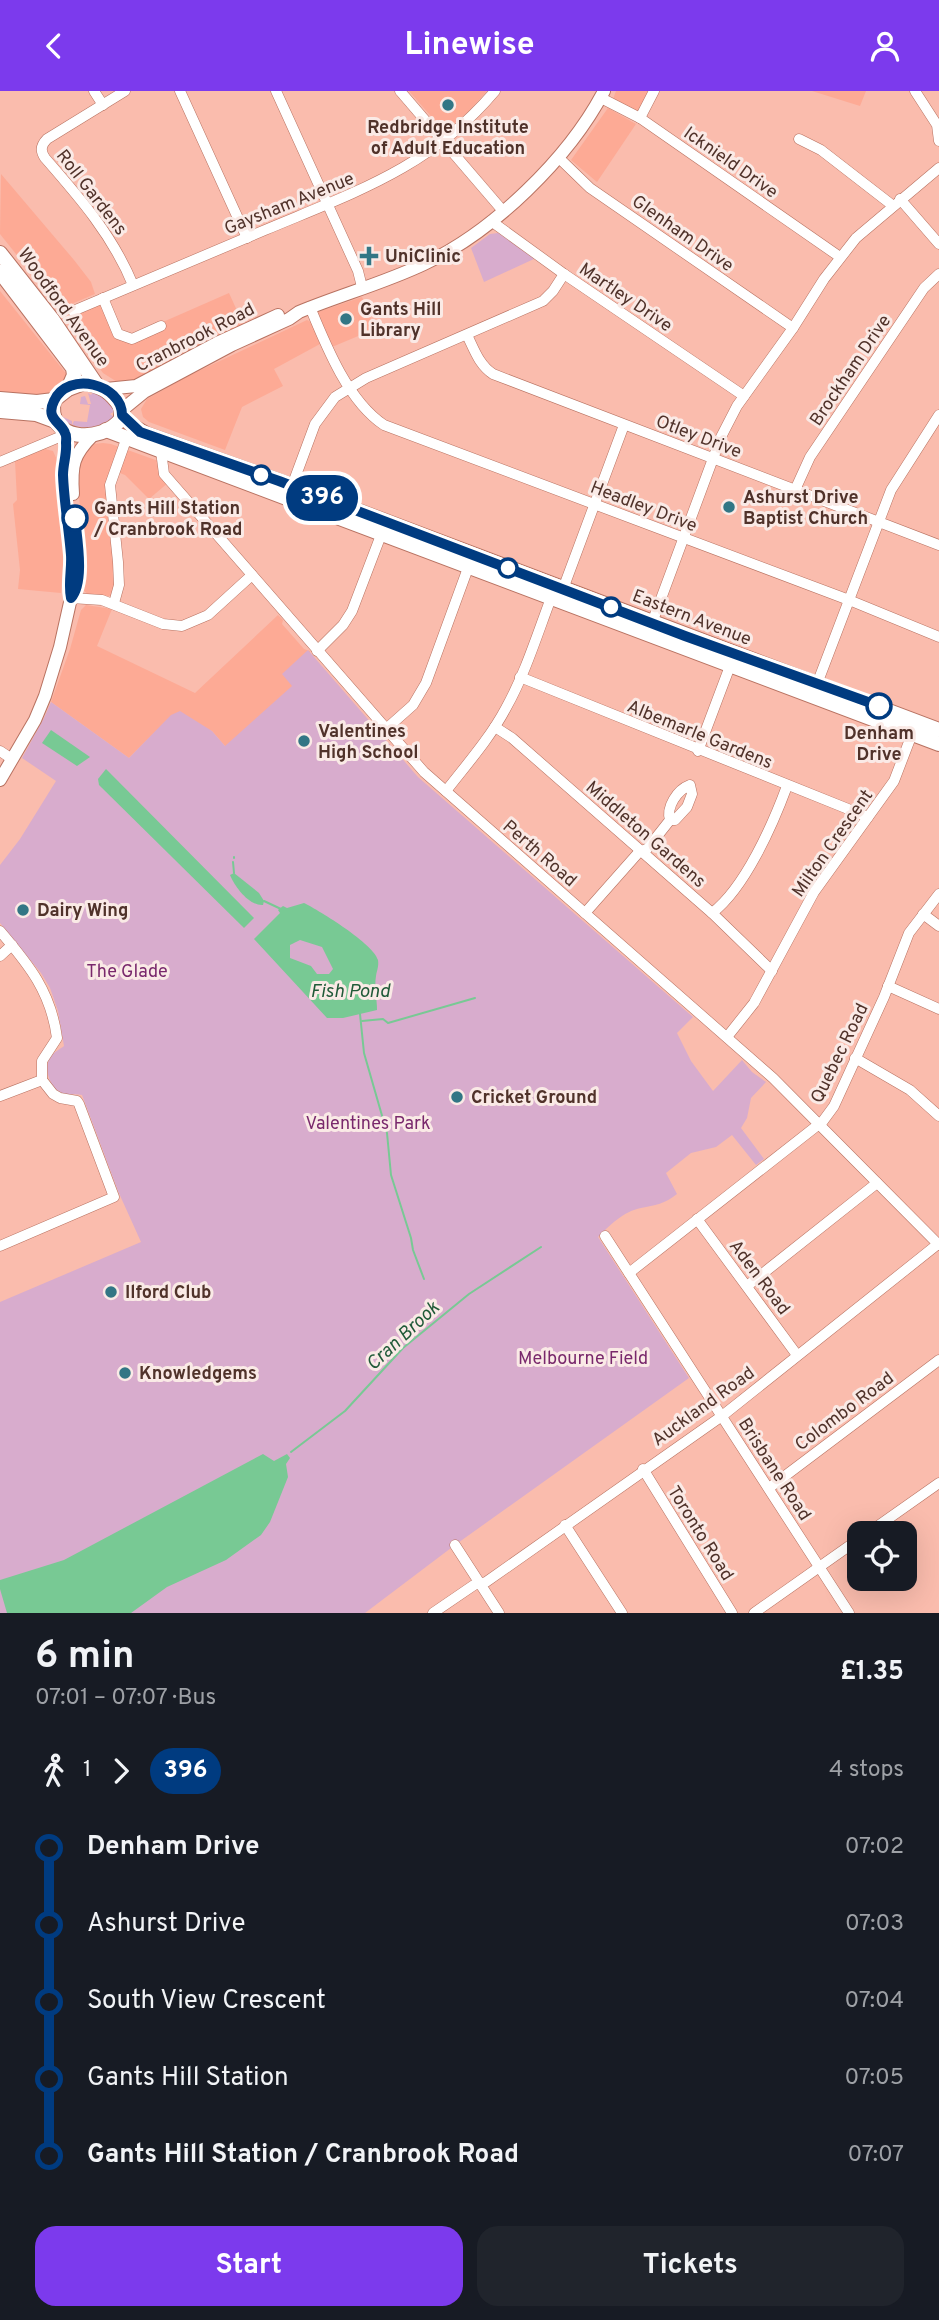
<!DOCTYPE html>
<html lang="en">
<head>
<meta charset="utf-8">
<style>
	:root { --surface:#171b24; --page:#20242c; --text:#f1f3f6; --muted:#9ea1a6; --accent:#7c3aed }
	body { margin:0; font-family:Overpass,sans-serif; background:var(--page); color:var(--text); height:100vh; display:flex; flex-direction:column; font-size:26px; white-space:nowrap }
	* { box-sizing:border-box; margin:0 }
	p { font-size:23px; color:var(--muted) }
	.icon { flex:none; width:38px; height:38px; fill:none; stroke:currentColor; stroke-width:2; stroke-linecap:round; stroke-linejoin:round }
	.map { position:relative; height:1522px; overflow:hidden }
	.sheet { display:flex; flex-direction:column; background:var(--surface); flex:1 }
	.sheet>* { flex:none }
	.badge { padding:0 14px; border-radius:23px; font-size:24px; line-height:46px }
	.tools { position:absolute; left:847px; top:1430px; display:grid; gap:14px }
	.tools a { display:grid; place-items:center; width:70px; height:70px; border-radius:14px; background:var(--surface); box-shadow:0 7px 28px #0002; font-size:35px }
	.map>.badge { position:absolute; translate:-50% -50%; box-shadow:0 0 0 4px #fff }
	.legs { display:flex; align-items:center; gap:10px; height:77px; padding:0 35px; font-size:23px }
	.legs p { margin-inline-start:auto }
	.overview { display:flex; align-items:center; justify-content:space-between; height:119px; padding:0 35px }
	h1 { font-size:38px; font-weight:700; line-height:52px }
	.button { display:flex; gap:14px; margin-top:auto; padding:14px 35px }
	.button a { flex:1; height:80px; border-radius:21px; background:var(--accent); color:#fff; font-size:28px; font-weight:700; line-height:80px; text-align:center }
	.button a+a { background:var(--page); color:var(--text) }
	ul { padding:0 35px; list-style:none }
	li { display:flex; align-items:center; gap:24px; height:77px; font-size:26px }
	li i { display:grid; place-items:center; width:10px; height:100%; margin:0 9px; background:currentColor }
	li i::after { content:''; width:18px; height:18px; margin:-9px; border:5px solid; border-radius:50%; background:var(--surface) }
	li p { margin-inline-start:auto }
	li:first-child i { background:linear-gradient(#0000 50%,currentColor 0) }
	li:last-child i { background:linear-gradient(currentColor 50%,#0000 0) }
	header { display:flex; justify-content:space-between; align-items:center; height:91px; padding:0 35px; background:var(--accent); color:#fff; font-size:32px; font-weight:700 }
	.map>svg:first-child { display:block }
	.built { fill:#fdaa95 }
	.green { fill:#d8accd }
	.water { fill:#78c994; fill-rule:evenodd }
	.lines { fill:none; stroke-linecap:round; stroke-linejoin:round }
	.stream { stroke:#78c994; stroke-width:2 }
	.minor-casing { stroke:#b87261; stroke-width:11 }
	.major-casing { stroke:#b87261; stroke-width:14 }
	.highway-casing { stroke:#b87261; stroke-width:16 }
	.minor { stroke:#fff; stroke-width:10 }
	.major { stroke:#fff; stroke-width:12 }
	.highway { stroke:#fff; stroke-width:14 }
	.line-1-casing { stroke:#fff; stroke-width:16 }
	.line-1 { stroke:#003b80; stroke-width:10 }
	.poi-dot { fill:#327685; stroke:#faeae6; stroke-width:2.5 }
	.stop-1-dot { fill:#fff; stroke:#003b80; stroke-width:3.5 }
	.labels { text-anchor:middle; stroke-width:6; stroke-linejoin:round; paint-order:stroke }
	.poi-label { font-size:18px; font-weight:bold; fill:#50322a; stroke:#faeae6; text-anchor:start }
	.street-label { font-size:18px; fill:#50322a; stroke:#faeae6 }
	.stop-label { font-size:18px; font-weight:bold; fill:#50322a; stroke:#faeae6; text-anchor:start }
	.park-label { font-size:18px; fill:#79286c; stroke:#faeae6 }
	.water-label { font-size:19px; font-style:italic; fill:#205a38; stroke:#faeae6 }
</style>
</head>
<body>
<header><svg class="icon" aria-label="back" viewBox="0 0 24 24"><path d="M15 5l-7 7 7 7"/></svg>Linewise<svg class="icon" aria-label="person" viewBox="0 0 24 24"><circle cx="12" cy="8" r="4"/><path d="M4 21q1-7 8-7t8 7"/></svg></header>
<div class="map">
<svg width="939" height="1522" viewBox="0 0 939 1522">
	<rect width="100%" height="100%" fill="#fabcad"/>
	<g class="built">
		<polygon points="409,0 487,0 469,20 446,39 442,38"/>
		<polygon points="616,0 656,0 641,25 613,8"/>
		<polygon points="812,0 866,0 860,15"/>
		<polygon points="608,17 636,33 597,91 571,69"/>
		<polygon points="1,83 74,169 91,191 95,203 67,215 56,213 0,143"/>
		<polygon points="0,200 68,285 64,292 48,304 40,306 0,300"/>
		<polygon points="229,202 244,235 131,294 122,294 103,282 73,240 72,232 75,224 106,212 117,238 131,245"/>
		<polygon points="362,206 375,238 332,256 318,221"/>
		<polygon points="307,229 311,231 320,253 274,278 283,295 242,316 225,359 149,331 143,326 141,318 147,308 188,285"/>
		<polygon points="103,352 111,353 161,371 169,391 149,408 125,384 117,381 112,393 119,509 110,505 89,504 83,499 83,456 77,380 86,358 93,353"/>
		<polygon points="45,358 53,360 57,369 58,403 64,461 61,502 18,498 20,479 13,413 17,409 15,370"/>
		<polygon points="86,514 112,518 97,555 195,602 278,524 283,529 282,533 304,558 310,560 324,770 212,640 171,625 129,667 51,611 70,558 81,519"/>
	</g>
	<g class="green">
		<polygon points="498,142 536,167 484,191 471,157 490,143"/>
		<path d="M93 301C101 304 112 310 115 320L110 323 114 326C100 339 80 340 63 329L61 325 72 330V334L74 330 87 331 90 314 80 313 81 306 85 305 88 313H91L88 302 91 304Z"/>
		<path d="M308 559 418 686 693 926 677 942 691 970 713 1000 742 969 752 981 766 991 751 1007 747 1027 741 1037 764 1068 756 1074 732 1044 716 1056 691 1062 666 1082 677 1103C665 1113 655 1114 641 1117 624 1120 609 1135 598 1146L689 1287 455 1454 365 1522H0V1211L141 1151 118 1100 82 1004C75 1002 67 1005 60 1001 49 996 43 975 51 966 54 961 60 958 64 955L58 920 50 897 41 882 0 832V774L20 748 56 690 22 667 44 627 51 611 129 667 171 624 180 620 212 640 225 655 292 595 282 583Z"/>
	</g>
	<g class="water">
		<polygon points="51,639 90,666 77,675 42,652"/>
		<polygon points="106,678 254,827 244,837 99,694 98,688"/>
		<path d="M234 782 259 802 264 810 263 814C249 815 235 796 230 784Z"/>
		<path d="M304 812C320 820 374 853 378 869 379 875 377 879 376 885 374 896 377 908 377 919L343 927H327L254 848 280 822 278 819 283 815 287 817ZM300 849 322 856 333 878 329 883H317L311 875 290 867V854Z"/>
		<polygon points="263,1363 274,1370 287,1363 290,1367 286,1373 288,1386 270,1431 261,1444 226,1469 167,1496 131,1522 7,1522 0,1498 0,1489 64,1469"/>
	</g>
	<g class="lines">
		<g class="stream">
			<polyline points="234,767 234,766"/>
			<polyline points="233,771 234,782"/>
			<polyline points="264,810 281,818"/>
			<polyline points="360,923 364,962 387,1042 391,1084 411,1147 413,1159 424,1188"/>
			<polyline points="362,930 383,928 388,932 475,907"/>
			<polyline points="291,1361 345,1320 403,1257 469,1203 541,1156"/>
		</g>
		<defs>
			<g id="minor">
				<polyline points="94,0 103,14"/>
				<path d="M125 0 47 48C41 54 40 60 45 67 80 107 113 145 133 194"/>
				<polyline points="180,0 247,147"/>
				<polyline points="276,0 358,180 362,196"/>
				<polyline points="400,0 503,120"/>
				<polyline points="915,0 937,34 939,50"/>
				<polyline points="601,7 640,27 840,166"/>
				<polyline points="640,27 654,0"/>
				<polyline points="799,48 821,59 892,114"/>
				<polyline points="559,67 590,97 793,237"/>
				<polyline points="900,108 939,153"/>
				<polyline points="491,130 564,183 744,305"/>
				<polyline points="103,207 118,243 132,248 161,235"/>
				<path d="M310 216C326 255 348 310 384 334L849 509 939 546"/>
				<path d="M73 220C137 193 201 166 265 139 355 101 430 77 495 0"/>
				<path d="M467 244C474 258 479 274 493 283L939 454"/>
				<polyline points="161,360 164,383 424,681 773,987 939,1154"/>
				<polyline points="0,371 69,342"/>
				<polyline points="292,395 315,333 335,306 366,287 543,210 553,200 564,183"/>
				<polyline points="795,399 810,366 924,197 939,183"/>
				<polyline points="563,498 624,334"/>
				<polyline points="71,507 102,509 163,533 182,535 208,524 252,484"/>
				<polyline points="114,512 119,494 118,471 110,394 127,346"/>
				<polyline points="652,532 721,346 737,315 793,237 824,188 856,147 939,77"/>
				<polyline points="317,560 343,534 352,520 381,444"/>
				<polyline points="520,586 868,726"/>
				<polyline points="817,593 891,399 939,324"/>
				<polyline points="495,636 512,647 712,822 772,880"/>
				<polyline points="386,638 413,614 426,592 468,477"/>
				<polyline points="0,660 12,668"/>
				<polyline points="698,660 730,575"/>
				<path d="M446 700C467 673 490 647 506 617 525 583 537 544 551 507"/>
				<path d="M585 822 639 761 647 758 670 729H675L687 716 692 703 690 694C677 699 666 716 670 729"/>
				<path d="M712 822C745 797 773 733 787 695"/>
				<polyline points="923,823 939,835"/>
				<path d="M0 840C29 874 51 901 57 947L42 970V989L53 1003 60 1007 77 1010 79 1013 114 1106 0 1155"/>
				<polyline points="0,865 12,854"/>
				<polyline points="888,895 939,918"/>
				<polyline points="727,946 754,912 814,801 894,690 912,643"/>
				<polyline points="855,967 910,999 939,1025"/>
				<polyline points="0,1005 42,989"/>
				<polyline points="697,1128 797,1264"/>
				<polyline points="605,1145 849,1522"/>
				<polyline points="629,1182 823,1030 834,1015 884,906 909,842 939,803"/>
				<polyline points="747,1195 877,1092"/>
				<polyline points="643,1378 732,1522"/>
				<polyline points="769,1397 939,1269"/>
				<polyline points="565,1434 622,1522"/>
				<polyline points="868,1442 939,1392"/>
				<polyline points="455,1454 499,1522"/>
				<polyline points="433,1522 474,1494 486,1491 722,1325 938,1153"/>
				<polyline points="754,1522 859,1448"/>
			</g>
			<g id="major">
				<polyline points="106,298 136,295 217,252 278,224"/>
				<path d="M122 319 144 301 232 254 289 228 299 221C340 204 384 192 424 173 493 141 569 67 604 0"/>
				<path d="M73 403C71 374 73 364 93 344"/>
				<polyline points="0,689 35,629 45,605 60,556 71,507 71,467 63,387 67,356 65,341"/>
			</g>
			<g id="highway">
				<polyline points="0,162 52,228 96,293"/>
				<polyline points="0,181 73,277 74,284 68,298"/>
				<path d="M84 292C102 294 111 302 121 316V328C102 353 45 351 54 309L68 298Z"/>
				<polyline points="0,308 37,311 54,309"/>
				<polyline points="0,320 36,323 55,330"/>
				<polyline points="122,324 134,336 146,343 279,390 939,639"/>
				<polyline points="106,339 939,653"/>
			</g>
		</defs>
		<use href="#minor" class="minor-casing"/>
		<use href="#major" class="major-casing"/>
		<use href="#highway" class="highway-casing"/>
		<use href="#minor" class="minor"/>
		<use href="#major" class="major"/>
		<use href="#highway" class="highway"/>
	</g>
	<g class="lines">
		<defs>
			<path id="line-1" d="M75 427C77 448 85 491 71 507 68 493 72 478 71 464 69 438 64 411 63 384 63 373 67 363 66 352 66 349 67 345 65 342 61 331 45 328 54 310 68 279 122 293 122 324L140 341 279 390 685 545 879 615"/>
		</defs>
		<use href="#line-1" class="line-1-casing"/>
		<use href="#line-1" class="line-1"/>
	</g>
	<g class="poi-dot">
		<circle cx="448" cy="14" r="7"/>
		<path d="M365.5 154.5h7v7h7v7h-7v7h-7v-7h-7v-7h7z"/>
		<circle cx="346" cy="228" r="7"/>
		<circle cx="729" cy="416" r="7"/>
		<circle cx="304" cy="650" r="7"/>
		<circle cx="23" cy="819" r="7"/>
		<circle cx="457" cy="1006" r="7"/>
		<circle cx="111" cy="1201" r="7"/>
		<circle cx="125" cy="1282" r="7"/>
	</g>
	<g class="stop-1-dot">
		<circle cx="261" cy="384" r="9"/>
		<circle cx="75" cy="427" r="12"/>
		<circle cx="508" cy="477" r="9"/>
		<circle cx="611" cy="516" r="9"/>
		<circle cx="879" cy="615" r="12"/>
	</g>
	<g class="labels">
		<g class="poi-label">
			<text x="448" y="42" text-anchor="middle">Redbridge Institute<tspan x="448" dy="21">of Adult Education</tspan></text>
			<text x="385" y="171">UniClinic</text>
			<text x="360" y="224">Gants Hill<tspan x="360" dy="21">Library</tspan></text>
			<text x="743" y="412">Ashurst Drive<tspan x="743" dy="21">Baptist Church</tspan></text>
			<text x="318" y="646">Valentines<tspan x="318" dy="21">High School</tspan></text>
			<text x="37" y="825">Dairy Wing</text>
			<text x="471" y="1012">Cricket Ground</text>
			<text x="125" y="1207">Ilford Club</text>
			<text x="139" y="1288">Knowledgems</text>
		</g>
		<g class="street-label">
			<text transform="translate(731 71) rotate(35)" y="6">Icknield Drive</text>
			<text transform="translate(92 101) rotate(52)" y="6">Roll Gardens</text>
			<text transform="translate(289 112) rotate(-22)" y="6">Gaysham Avenue</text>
			<text transform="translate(683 142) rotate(35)" y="6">Glenham Drive</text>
			<text transform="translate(626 206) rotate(34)" y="6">Martley Drive</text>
			<text transform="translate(64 216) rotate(54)" y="6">Woodford Avenue</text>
			<text transform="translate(195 246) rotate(-27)" y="6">Cranbrook Road</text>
			<text transform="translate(850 279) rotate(-56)" y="6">Brockham Drive</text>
			<text transform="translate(699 345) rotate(21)" y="6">Otley Drive</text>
			<text transform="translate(644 415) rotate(21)" y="6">Headley Drive</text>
			<text transform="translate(692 526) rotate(21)" y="6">Eastern Avenue</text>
			<text transform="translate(700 643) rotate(22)" y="6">Albemarle Gardens</text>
			<text transform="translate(646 743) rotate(41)" y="6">Middleton Gardens</text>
			<text transform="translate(832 752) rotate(-55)" y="6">Milton Crescent</text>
			<text transform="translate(540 762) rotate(41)" y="6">Perth Road</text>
			<text transform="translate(839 962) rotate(-64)" y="6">Quebec Road</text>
			<text transform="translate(760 1186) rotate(53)" y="6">Aden Road</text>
			<text transform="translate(703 1315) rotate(-36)" y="6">Auckland Road</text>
			<text transform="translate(844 1320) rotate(-37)" y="6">Colombo Road</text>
			<text transform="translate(775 1378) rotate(57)" y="6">Brisbane Road</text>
			<text transform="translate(701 1442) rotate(58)" y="6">Toronto Road</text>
		</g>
		<g class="stop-label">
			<text x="94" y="423">Gants Hill Station<tspan x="94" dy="21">/ Cranbrook Road</tspan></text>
			<text x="879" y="648" text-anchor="middle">Denham<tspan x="879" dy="21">Drive</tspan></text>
		</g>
		<g class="park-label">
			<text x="127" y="886">The Glade</text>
			<text x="368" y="1038">Valentines Park</text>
			<text x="583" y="1273">Melbourne Field</text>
		</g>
		<g class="water-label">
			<text x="350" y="906">Fish Pond</text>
			<text transform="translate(402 1244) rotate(-43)" y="7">Cran Brook</text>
		</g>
	</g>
</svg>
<div class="tools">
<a><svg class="icon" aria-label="locate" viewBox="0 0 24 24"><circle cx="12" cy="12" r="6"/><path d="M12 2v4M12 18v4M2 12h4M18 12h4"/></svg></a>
</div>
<b class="badge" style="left:322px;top:407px;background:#003b80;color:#fff">396</b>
</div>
<section class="sheet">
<div class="overview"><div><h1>6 min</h1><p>07:01 – 07:07 · Bus</p></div><b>£1.35</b></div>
<div class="legs"><svg class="icon" aria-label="walk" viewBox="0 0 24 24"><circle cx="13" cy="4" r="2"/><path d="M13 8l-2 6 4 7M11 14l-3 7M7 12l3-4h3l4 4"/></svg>1<svg class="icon" aria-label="forward" viewBox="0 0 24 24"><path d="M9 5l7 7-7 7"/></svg><b class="badge" style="background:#003b80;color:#fff">396</b><p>4 stops</p></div>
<ul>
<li><i style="color:#003b80"></i><b>Denham Drive</b><p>07:02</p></li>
<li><i style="color:#003b80"></i><span>Ashurst Drive</span><p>07:03</p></li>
<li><i style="color:#003b80"></i><span>South View Crescent</span><p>07:04</p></li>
<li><i style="color:#003b80"></i><span>Gants Hill Station</span><p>07:05</p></li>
<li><i style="color:#003b80"></i><b>Gants Hill Station / Cranbrook Road</b><p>07:07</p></li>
</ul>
<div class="button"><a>Start</a><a>Tickets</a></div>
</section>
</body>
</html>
